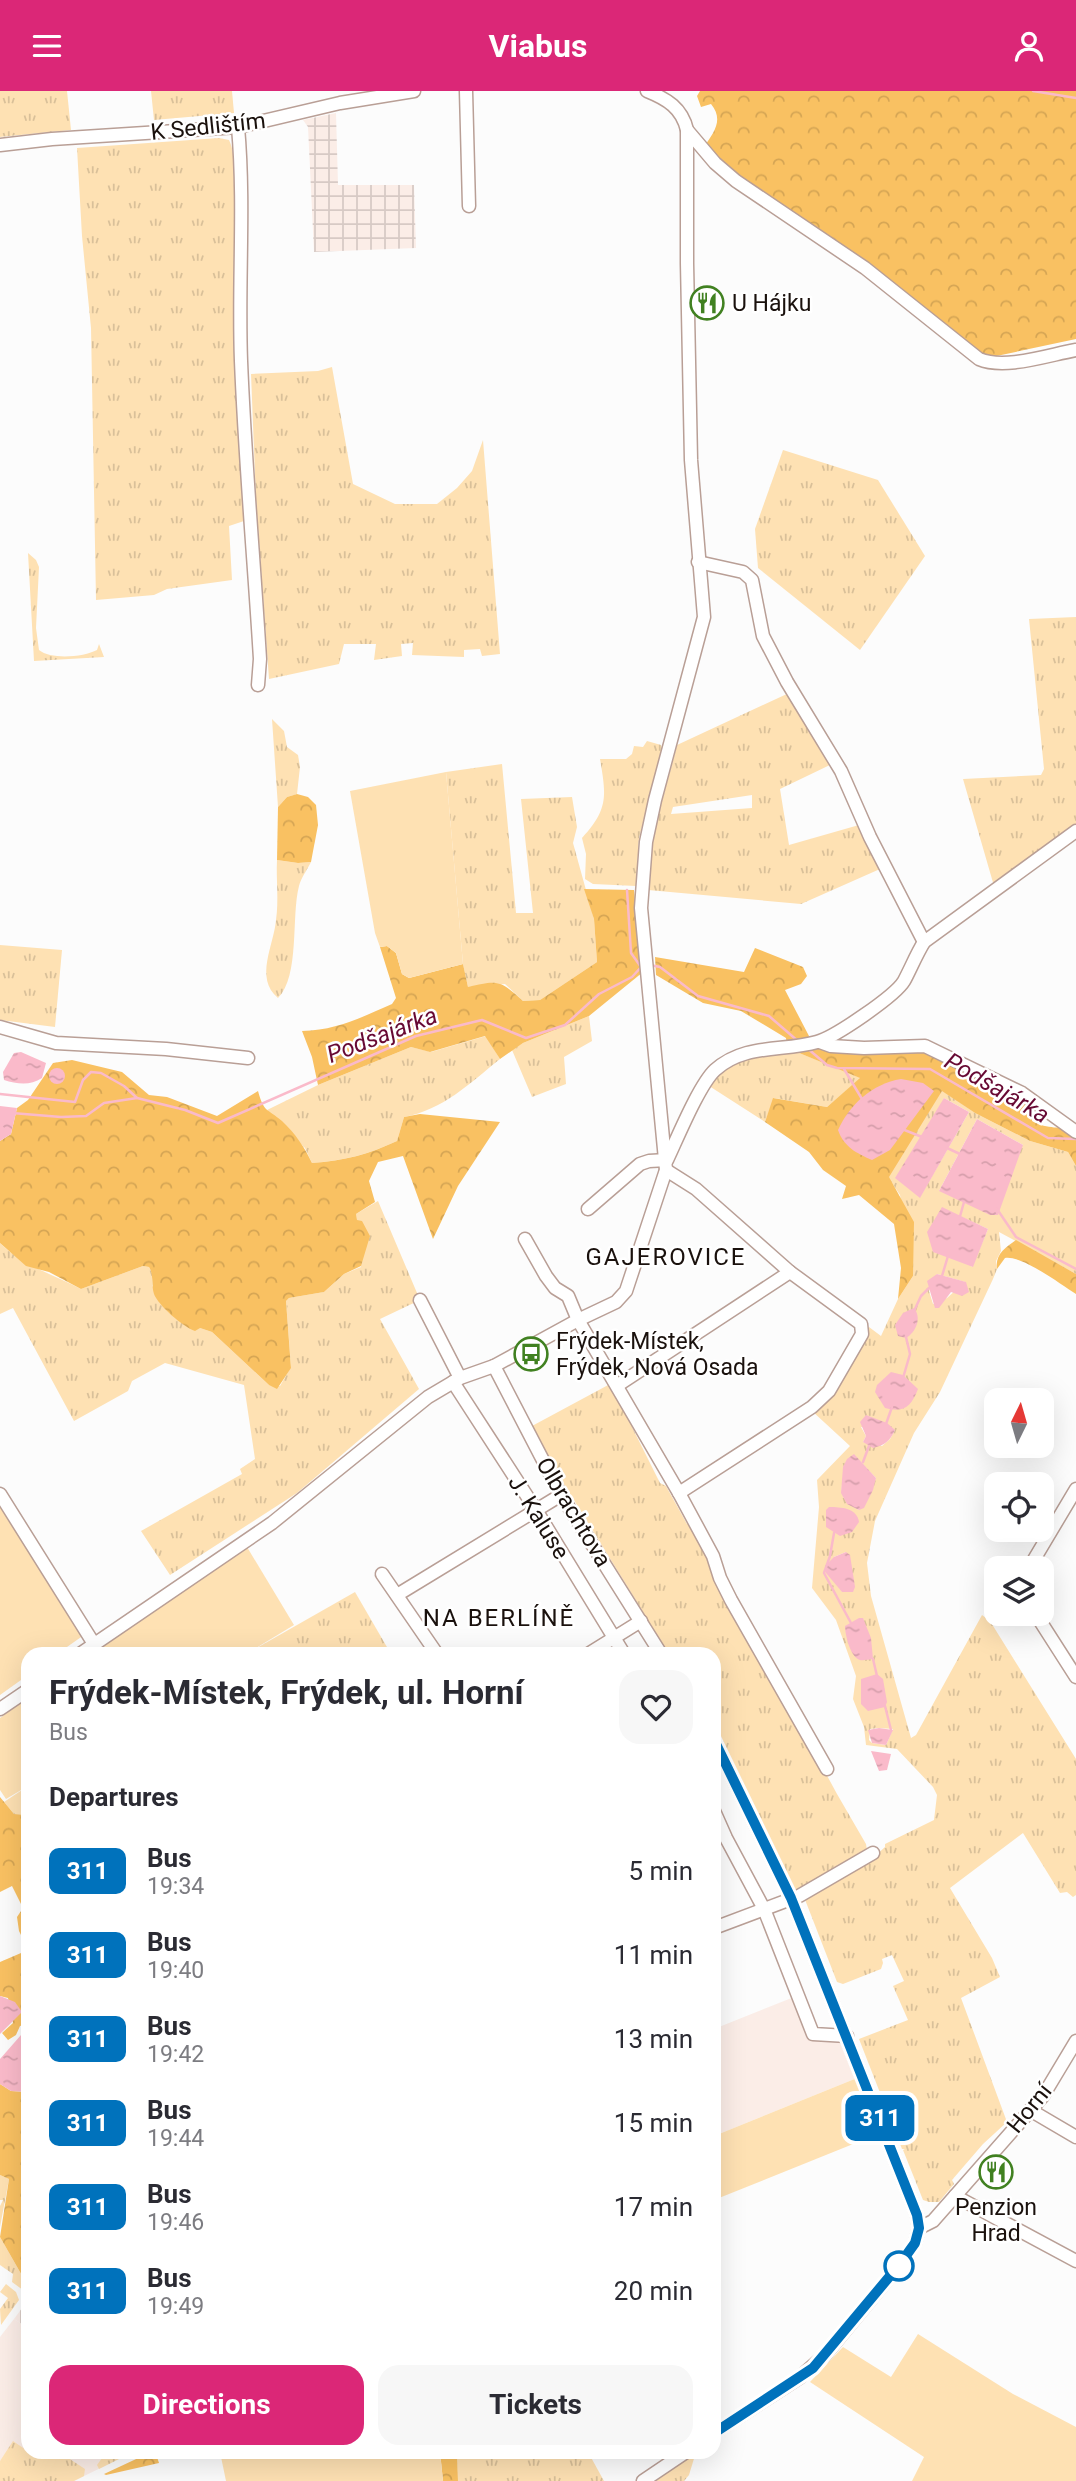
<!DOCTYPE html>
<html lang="en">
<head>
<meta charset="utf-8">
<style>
	:root { --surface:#fff; --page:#f7f7f7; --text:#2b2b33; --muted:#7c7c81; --accent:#db2777 }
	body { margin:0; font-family:Roboto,sans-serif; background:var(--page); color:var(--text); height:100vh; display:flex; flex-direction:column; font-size:26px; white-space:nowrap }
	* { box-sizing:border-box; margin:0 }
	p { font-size:23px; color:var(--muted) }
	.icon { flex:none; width:38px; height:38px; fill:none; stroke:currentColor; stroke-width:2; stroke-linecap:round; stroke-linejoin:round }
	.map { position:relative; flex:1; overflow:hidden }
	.panel { position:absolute; left:21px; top:1556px; width:700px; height:812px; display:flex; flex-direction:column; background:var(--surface); border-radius:21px; box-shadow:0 7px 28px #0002 }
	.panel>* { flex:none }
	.badge { padding:0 14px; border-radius:10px; font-size:24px; line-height:46px }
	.needle { width:46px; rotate:5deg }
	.buttons { position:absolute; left:984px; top:1297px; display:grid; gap:14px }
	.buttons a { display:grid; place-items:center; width:70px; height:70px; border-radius:14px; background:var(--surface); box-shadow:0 7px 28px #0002; font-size:35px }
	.map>.badge { position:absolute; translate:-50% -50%; box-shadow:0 0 0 4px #fff }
	h2 { padding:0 28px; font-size:26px; line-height:63px }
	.round { display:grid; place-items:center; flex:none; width:74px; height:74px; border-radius:21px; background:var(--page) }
	.headline { display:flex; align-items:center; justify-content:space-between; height:119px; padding:0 28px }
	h1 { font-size:33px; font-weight:700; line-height:52px }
	.action { display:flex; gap:14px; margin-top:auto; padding:14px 28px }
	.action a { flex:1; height:80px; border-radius:21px; background:var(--accent); color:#fff; font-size:28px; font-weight:700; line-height:80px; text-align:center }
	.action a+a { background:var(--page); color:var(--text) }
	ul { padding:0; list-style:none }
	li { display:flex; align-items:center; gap:21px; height:84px; padding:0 28px }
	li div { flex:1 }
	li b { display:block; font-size:26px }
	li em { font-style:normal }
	li .badge { min-width:77px; font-weight:700; text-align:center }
	header { display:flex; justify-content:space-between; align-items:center; height:91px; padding:0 28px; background:var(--accent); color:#fff; font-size:32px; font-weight:700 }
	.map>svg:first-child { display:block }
	.built { fill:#fbede7 }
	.industrial { fill:url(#industrial-grid) }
	.grass { fill:url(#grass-tufts); fill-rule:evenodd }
	.forest { fill:url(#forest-crowns) }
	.green { fill:#fee1b3 }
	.water { fill:url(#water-ripples) }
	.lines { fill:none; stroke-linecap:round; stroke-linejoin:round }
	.stream { stroke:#fabaca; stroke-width:2.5 }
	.street-casing { stroke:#b99f96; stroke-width:15 }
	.street { stroke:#fff; stroke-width:12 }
	.line-casing { stroke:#fff; stroke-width:16 }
	.line { stroke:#0072bc; stroke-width:10 }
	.stop-dot { fill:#fff; stroke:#0072bc; stroke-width:3.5 }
	.labels { text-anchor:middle; stroke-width:5; stroke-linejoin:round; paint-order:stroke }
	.street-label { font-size:23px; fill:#1a110d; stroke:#fff }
	.poi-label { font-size:23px; fill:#1a110d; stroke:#fff; text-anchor:start }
	.water-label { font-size:24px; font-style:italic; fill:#670933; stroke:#fff }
	.neighbourhood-label { font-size:24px; letter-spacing:2px; fill:#1a110d; stroke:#fff }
</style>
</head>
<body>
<header><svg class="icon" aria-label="menu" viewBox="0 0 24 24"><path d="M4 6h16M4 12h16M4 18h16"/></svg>Viabus<svg class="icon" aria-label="person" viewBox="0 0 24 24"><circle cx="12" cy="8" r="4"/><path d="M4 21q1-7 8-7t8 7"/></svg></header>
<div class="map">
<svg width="1076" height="2390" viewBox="0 0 1076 2390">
	<defs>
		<pattern id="industrial-grid" width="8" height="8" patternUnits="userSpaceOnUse" patternTransform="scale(1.75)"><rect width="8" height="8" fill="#fbede7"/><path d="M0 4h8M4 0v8" fill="none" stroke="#d7cac5"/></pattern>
		<pattern id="grass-tufts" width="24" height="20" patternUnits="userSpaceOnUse" patternTransform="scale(1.75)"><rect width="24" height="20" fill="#fee1b3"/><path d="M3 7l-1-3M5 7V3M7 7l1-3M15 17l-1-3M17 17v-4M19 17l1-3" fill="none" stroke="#d9c099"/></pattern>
		<pattern id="forest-crowns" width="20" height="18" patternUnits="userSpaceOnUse" patternTransform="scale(1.75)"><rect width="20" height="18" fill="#f9c162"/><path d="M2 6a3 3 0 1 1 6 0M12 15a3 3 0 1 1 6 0" fill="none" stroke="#d5a554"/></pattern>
		<pattern id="water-ripples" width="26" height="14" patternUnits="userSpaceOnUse" patternTransform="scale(1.75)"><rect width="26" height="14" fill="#fabaca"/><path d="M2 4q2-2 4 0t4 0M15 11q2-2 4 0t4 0" fill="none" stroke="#d69fac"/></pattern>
	</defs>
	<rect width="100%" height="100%" fill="#fcfcfc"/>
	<g class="built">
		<polygon points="794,1906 811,1947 843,1952 857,1987 714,2045 714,1938"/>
		<polygon points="14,2228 28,2237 28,2361 133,2361 74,2390 0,2390 0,2246"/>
	</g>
	<g class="industrial">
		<polygon points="336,22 338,94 414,94 416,157 314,161 308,36 303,29"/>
		<polygon points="28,2209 28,2237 14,2228"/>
	</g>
	<g class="grass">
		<polygon points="0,0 67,0 71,39 0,46"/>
		<polygon points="151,0 232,0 234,22 154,29"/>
		<path d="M219 47 229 49C239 69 236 126 236 150 238 243 239 337 244 430L229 435 232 489 167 498 154 504 96 509 91 237 82 145 77 57Z"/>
		<polygon points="332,276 353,393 395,413 437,413 457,397 472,380 483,349 500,563 482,565 480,558 464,559 464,566 412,564 413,552 401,553 402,565 374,569 376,553 344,553 339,573 269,588 256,409 251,283 318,280"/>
		<polygon points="783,359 878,389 925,465 860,559 758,477 755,438"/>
		<path d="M28 462 36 469 39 476 36 537 39 559C51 569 84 566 97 559L99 553 104 566 34 570Z"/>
		<polygon points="1076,526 1076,733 994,795 963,688 1041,684 1044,678 1029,528"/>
		<path d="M789 602 832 673 780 698 789 754 859 734 880 778 801 813 648 799C646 758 667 695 677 654ZM752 704V717L671 723 673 716Z"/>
		<polygon points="272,628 284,640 287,656 298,664 300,676 297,703 287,706 278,716"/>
		<path d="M647 650 661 654 662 657 639 747 636 795 593 793 585 788 586 763 582 747C609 718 606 704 600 668H626L632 663 634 655 643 656Z"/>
		<polygon points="502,673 516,822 533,822 521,708 572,706 577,736 573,752 594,828 597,871 540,909 523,910 505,893 468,896 463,873 446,681"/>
		<path d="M277 769 298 772 311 771C307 779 301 787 299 795 291 825 300 885 278 907 254 887 274 854 276 829 279 809 276 789 277 769Z"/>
		<polygon points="0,854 62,859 55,936 0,929"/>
		<polygon points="589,925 592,950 564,966 566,993 532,1006 512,959 523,952"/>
		<path d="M486 945 500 968C470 992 443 1019 404 1026L397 1050C369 1063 343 1070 312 1072L305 1057 267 1019 318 994 411 956 431 961Z"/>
		<polygon points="787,957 861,987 827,1016 774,1007 765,1031 706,993 733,968"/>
		<path d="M942 999 975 1022 1030 1050 1068 1061 1076 1075V1183L999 1141 1001 1160 996 1170 997 1178 993 1188 940 1301 914 1342 875 1430 867 1472 871 1505 911 1647 916 1644 982 1524 990 1530 1076 1668V1804L1073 1806 1067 1801 1060 1802 1023 1742 950 1797 992 1867 1000 1886 961 1907 1007 2031 983 2053 952 2089 954 2093 939 2111H929L923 2109 903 2059 905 2058H902L859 1948 908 1929 893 1895 904 1890 892 1864 882 1868 883 1872 881 1878 843 1893 837 1891 804 1806 874 1766 885 1756V1753L934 1729 937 1704 933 1696 897 1658 866 1654 864 1636 853 1608 856 1585 836 1529 812 1497 819 1416 817 1389 850 1355 812 1320 839 1291 869 1236 881 1245 898 1208 913 1185 900 1104 888 1086ZM944 1007 969 1021 920 1106ZM977 1028 1023 1054 939 1100ZM942 1117 988 1138 972 1176ZM937 1183 965 1191 947 1207 933 1213 929 1200ZM861 1336 895 1339 890 1348 882 1355 863 1351 866 1345ZM854 1364 876 1387 859 1419C830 1405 844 1387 854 1364ZM846 1461 852 1501H842L834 1466ZM879 1637 893 1638 886 1654 872 1652 869 1649 870 1638Z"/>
		<path d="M378 1110 420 1209 380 1228 419 1298 297 1402 170 1484 141 1440 242 1383 240 1378 255 1368 244 1294 165 1272 132 1290 128 1300 74 1330 13 1217 0 1223V1152C23 1175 53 1183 81 1198L143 1175 149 1176 152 1182V1195L200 1237 212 1241 269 1294 280 1295 291 1276 286 1210 289 1207 324 1201 344 1183 361 1176 356 1123Z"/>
		<polygon points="610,1293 634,1334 632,1336 660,1392 666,1395 687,1433 690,1432 837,1703 866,1753 867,1759 813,1795 794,1800 743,1692 714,1640 714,1563 669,1563 559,1385 532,1335"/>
		<polygon points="355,1501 391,1563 246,1563"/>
		<polygon points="28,1695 28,1724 14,1723 4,1711"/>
		<polygon points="0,2084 9,2088 0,2136 0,2115 3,2109 0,2109"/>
		<polygon points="0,2146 28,2195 27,2202 12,2191 13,2183 0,2174"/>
		<polygon points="6,2193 16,2201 19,2209 1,2234 0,2218 8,2207 0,2201"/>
		<polygon points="13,2350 32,2363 34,2361 59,2361 85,2378 84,2385 74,2390 0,2390 0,2370"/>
		<polygon points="97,2361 133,2361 99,2378 97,2374 102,2367"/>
		<polygon points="457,2361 588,2361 604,2390 458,2390"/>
		<polygon points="696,2361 689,2384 684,2390 656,2390"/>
	</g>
	<g class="forest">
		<path d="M700 0H1076V248L987 267 715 68 704 56C714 41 724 29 711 13L701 16 697 5Z"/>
		<polygon points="297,703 308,706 316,714 318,734 311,771 298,772 277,769 278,716 287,706"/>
		<path d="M584 798 634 799 643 881 589 925 523 952 500 968 485 945 430 961 411 956 318 994 312 966 302 940C337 939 360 927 392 913L396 907 380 856 387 855 396 862 402 883 409 887 463 873 468 896C498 889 500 889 523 910L540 909 597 871 594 828Z"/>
		<path d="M755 857 803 876 807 885 801 893 785 899 809 945 821 951 926 953 1033 1015 1032 1030C1049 1039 1059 1035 1076 1039V1075L1068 1061 1030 1050 975 1022 942 1000 889 1086 914 1131 913 1185 898 1208 901 1177 894 1133 859 1104 842 1108 846 1095 823 1079 809 1061 765 1031 773 1007 827 1016 860 987 787 957 786 947 741 920 703 912 656 884 655 866 744 881Z"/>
		<path d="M72 969 122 981 149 1004 167 1006 217 1025 258 1000C264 1022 267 1017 282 1030 295 1042 305 1057 312 1072 344 1070 369 1063 397 1050L404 1026 420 1023 500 1031 458 1095 433 1148 403 1065 378 1071 369 1090 375 1111 356 1123 357 1129 362 1130 370 1145 361 1175 344 1183 324 1201 289 1207 286 1210 291 1277 277 1298 269 1294 212 1241 200 1237 195 1240C183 1236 158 1214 154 1203 151 1193 154 1184 149 1176L143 1175 81 1198 49 1181 26 1175 0 1152V1050L11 1043 17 1017 28 1009 53 972Z"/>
		<path d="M1016 1149 1076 1183V1203C1060 1193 1022 1164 1005 1167L997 1178C995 1163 1005 1157 1016 1149Z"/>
		<polygon points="0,1706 14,1723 28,1724 28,1858 19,1840 17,1826 23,1817 12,1795 0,1801"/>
		<polygon points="28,1859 28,1933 20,1935 16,1944 8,1949 2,1942 13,1932 8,1907 0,1905 0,1871"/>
		<polygon points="0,1993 11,2000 28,2001 28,2195 0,2146 9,2088 0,2084"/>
		<polygon points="440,2361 457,2361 458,2390 443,2390"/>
		<polygon points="149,2362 157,2366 159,2372 106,2384 104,2383"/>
	</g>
	<g class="green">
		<polygon points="446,681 463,873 409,887 402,883 396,862 387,855 380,856 375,842 350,700"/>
		<polygon points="0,1411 84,1544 57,1563 28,1563 28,1584 0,1604"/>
		<polygon points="247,1456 294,1534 246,1563 91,1563"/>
		<polygon points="28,1607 28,1695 6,1708 0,1699 0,1627"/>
		<polygon points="857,1987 878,2043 714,2109 714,2045"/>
		<polygon points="918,2243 1013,2303 1076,2336 1076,2390 912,2390 924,2366 810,2291 843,2256 891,2286"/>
		<polygon points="220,2361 440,2361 443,2390 226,2390"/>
	</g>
	<g class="water">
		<path d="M21 961 46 972 42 987C30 995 17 993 4 989L3 981 14 962Z"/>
		<circle cx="57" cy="985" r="8"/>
		<path d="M901 988 923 992 934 1000 890 1059 872 1069C856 1062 844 1056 838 1039 850 1013 872 993 901 988Z"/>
		<polygon points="944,1007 969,1021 920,1107 895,1087"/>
		<polygon points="0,1015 17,1017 11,1043 0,1050"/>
		<polygon points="977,1028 1023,1054 998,1124 990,1124 939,1100"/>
		<polygon points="942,1116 988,1138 973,1176 933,1161 927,1141"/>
		<polygon points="937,1183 966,1191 969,1201 962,1205 951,1201 939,1217 935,1217 927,1190"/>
		<path d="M914 1217C922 1227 916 1241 906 1247L898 1245 895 1234 903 1222Z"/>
		<path d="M891 1281 903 1284 918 1298C911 1316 904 1322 885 1317L875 1301 877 1294Z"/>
		<path d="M866 1324 887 1332 895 1339C890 1350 885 1354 873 1357L863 1351 866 1345 860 1331Z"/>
		<polygon points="854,1363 876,1387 873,1399 864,1417 859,1419 847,1413 841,1402 843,1376 847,1368"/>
		<path d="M829 1416C841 1416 857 1417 859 1431L852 1441 840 1445 826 1436V1419Z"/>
		<polygon points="846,1461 850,1464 855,1496 853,1501 842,1501 826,1482 825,1475 834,1466"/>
		<path d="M859 1527H863L871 1547 873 1568C871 1568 862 1570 860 1569 850 1566 845 1543 845 1535Z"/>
		<polygon points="877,1583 883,1588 887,1611 885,1616 868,1620 861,1613 861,1588"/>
		<polygon points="879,1637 893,1639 886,1654 872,1652 868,1639"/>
		<polygon points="871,1660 891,1663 887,1679 879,1680"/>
		<polygon points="0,1905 15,1911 22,1921 0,1943"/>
		<polygon points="28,1936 28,2001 11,2000 0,1993 0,1968"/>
	</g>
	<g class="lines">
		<g class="stream">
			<polyline points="1033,0 1076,7"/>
			<polyline points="627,799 631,862 641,876"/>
			<polyline points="650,874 660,876 698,905 769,925 799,951"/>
			<polyline points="807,957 827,974 837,977 930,978 1048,1047 1076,1048"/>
			<polyline points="844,978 862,1008"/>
			<polyline points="0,1003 75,1011 83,989 91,981 101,982 124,995 137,1007 185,1019 218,1032 416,945 482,929 526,947 565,934 599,903 632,886 643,874"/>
			<polyline points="12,1022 61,1026 86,1025 104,1012 137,1007"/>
			<polyline points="902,1038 922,1046"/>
			<polyline points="947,1057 960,1063"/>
			<polyline points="997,1118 1016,1146 1076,1178"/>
			<polyline points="959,1129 964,1111"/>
			<polyline points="942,1185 948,1165"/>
			<polyline points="914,1220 921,1205 929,1197"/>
			<polyline points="903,1287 910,1263 906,1246"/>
			<polyline points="886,1333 892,1316"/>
			<polyline points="863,1371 869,1355"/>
			<polyline points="834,1442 830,1465 824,1482 851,1532"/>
			<polyline points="873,1568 877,1585"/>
			<polyline points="885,1615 891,1639"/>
		</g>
		<defs>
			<g id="street">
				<polyline points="466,0 469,115"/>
				<path d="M238 36C245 114 238 192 241 270 245 370 254 469 260 568L258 594"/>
				<path d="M687 39 715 72 736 90 865 177 979 268C1005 279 1048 264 1076 259"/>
				<polyline points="0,54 52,48 238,36 340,12 414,0"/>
				<polyline points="698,471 743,481 752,489 763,545 787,591 841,680 870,746 924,851"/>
				<polyline points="0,936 56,952 166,958 248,967"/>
				<polyline points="820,951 831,955 864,957 925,955 1022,1002 1076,1041"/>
				<polyline points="666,1079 696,1098 790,1181 861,1233 862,1243 829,1300 812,1316 679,1402"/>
				<path d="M588 1118 640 1073 649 1070 667 1069C677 1048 699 994 715 979 745 952 783 961 817 951 835 946 895 905 904 890 911 877 916 864 924 851L1076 740"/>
				<polyline points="525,1148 546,1185 555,1197 568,1205 578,1229 679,1402 713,1465 720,1487 731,1509 827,1678"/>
				<polyline points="420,1209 460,1287"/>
				<polyline points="494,1275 561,1404 661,1563"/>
				<polyline points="453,1291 536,1419 624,1563"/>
				<polyline points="618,1294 790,1181"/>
				<polyline points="0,1403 94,1553"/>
				<polyline points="1029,1477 1076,1398"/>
				<polyline points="382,1483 437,1563"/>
				<polyline points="397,1504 561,1404"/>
				<polyline points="1035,1522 1076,1586"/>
				<path d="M80 1563 272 1432 428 1306 460 1287 494 1275 578 1229 616 1211 626 1200 666 1079 641 817 646 751 655 709 704 526 691 369 687 172V39C682 17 667 8 647 0"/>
				<polyline points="588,1563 641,1530"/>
				<polyline points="0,1618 28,1599"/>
				<polyline points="714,1649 791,1807 917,2124 919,2137 915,2152 900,2173 824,2265 799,2287 714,2342"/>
				<polyline points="714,1720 726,1747 764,1818 813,1943 847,1945"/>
				<polyline points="714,1837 799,1805 873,1762"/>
				<polyline points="1030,2019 1076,2046"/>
				<polyline points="955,2105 1076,2170"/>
				<polyline points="919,2137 933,2130 1043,2005 1076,1950"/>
				<polyline points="643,2390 686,2361"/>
			</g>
		</defs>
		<use href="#street" class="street-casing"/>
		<use href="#street" class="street"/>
	</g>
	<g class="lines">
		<defs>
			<polyline id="line" points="714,1649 791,1807 917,2124 919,2137 915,2152 900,2173 813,2277 714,2342"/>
		</defs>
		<use href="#line" class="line-casing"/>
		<use href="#line" class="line"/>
	</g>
	<defs>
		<symbol id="restaurant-ring" viewBox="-11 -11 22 22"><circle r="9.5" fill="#fff" stroke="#418121" stroke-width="1.5"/><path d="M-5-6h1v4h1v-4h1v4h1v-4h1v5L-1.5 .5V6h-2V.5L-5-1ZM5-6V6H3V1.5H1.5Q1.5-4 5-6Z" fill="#418121"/></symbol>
		<symbol id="bus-ring" viewBox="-11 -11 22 22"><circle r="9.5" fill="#fff" stroke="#418121" stroke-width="1.5"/><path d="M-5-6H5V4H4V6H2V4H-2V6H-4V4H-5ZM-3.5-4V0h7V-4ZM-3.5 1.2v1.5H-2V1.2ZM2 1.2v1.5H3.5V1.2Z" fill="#418121"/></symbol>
	</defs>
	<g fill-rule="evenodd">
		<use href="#restaurant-ring" x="688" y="193" width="38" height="38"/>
		<use href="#bus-ring" x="512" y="1244" width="38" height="38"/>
		<use href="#restaurant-ring" x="977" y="2062" width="38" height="38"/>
	</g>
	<circle class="stop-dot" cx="899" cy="2175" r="14"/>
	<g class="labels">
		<g class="street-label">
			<text transform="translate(208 35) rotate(-6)" y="8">K Sedlištím</text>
			<text transform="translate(574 1421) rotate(59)" y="8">Olbrachtova</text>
			<text transform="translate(539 1426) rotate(58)" y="8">J. Kaluse</text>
			<text transform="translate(1029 2017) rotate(-51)" y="8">Horní</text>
		</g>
		<g class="poi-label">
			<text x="732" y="220">U Hájku</text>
			<text x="556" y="1258">Frýdek-Místek,<tspan x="556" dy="26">Frýdek, Nová Osada</tspan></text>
			<text x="996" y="2124" text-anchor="middle">Penzion<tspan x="996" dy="26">Hrad</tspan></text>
		</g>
		<g class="water-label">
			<text transform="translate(382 944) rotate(-21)" y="8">Podšajárka</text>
			<text transform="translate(997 997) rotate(30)" y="8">Podšajárka</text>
		</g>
		<g class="neighbourhood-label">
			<text x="666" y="1174">GAJEROVICE</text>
			<text x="499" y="1535">NA BERLÍNĚ</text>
		</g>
	</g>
</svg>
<div class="buttons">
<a><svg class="needle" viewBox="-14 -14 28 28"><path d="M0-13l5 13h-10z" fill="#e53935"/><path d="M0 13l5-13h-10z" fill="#7c7c81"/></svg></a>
<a><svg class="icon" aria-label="locate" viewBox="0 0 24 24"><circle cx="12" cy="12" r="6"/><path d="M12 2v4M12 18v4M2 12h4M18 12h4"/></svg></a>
<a><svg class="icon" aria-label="layers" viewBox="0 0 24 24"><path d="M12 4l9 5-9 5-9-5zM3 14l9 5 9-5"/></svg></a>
</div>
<b class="badge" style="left:880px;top:2027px;background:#0072bc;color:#fff">311</b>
<section class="panel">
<div class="headline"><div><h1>Frýdek-Místek, Frýdek, ul. Horní</h1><p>Bus</p></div><a class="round"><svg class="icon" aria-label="heart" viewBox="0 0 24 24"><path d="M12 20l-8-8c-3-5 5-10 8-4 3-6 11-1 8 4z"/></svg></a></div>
<h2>Departures</h2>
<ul>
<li><span class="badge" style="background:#0072bc;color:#fff">311</span><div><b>Bus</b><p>19:34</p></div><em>5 min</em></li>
<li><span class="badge" style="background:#0072bc;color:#fff">311</span><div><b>Bus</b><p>19:40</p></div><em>11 min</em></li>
<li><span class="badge" style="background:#0072bc;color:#fff">311</span><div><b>Bus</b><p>19:42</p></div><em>13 min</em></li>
<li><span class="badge" style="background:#0072bc;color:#fff">311</span><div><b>Bus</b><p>19:44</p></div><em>15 min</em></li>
<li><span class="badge" style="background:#0072bc;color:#fff">311</span><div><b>Bus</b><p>19:46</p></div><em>17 min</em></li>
<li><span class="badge" style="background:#0072bc;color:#fff">311</span><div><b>Bus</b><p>19:49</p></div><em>20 min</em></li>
</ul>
<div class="action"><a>Directions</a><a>Tickets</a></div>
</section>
</div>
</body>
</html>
